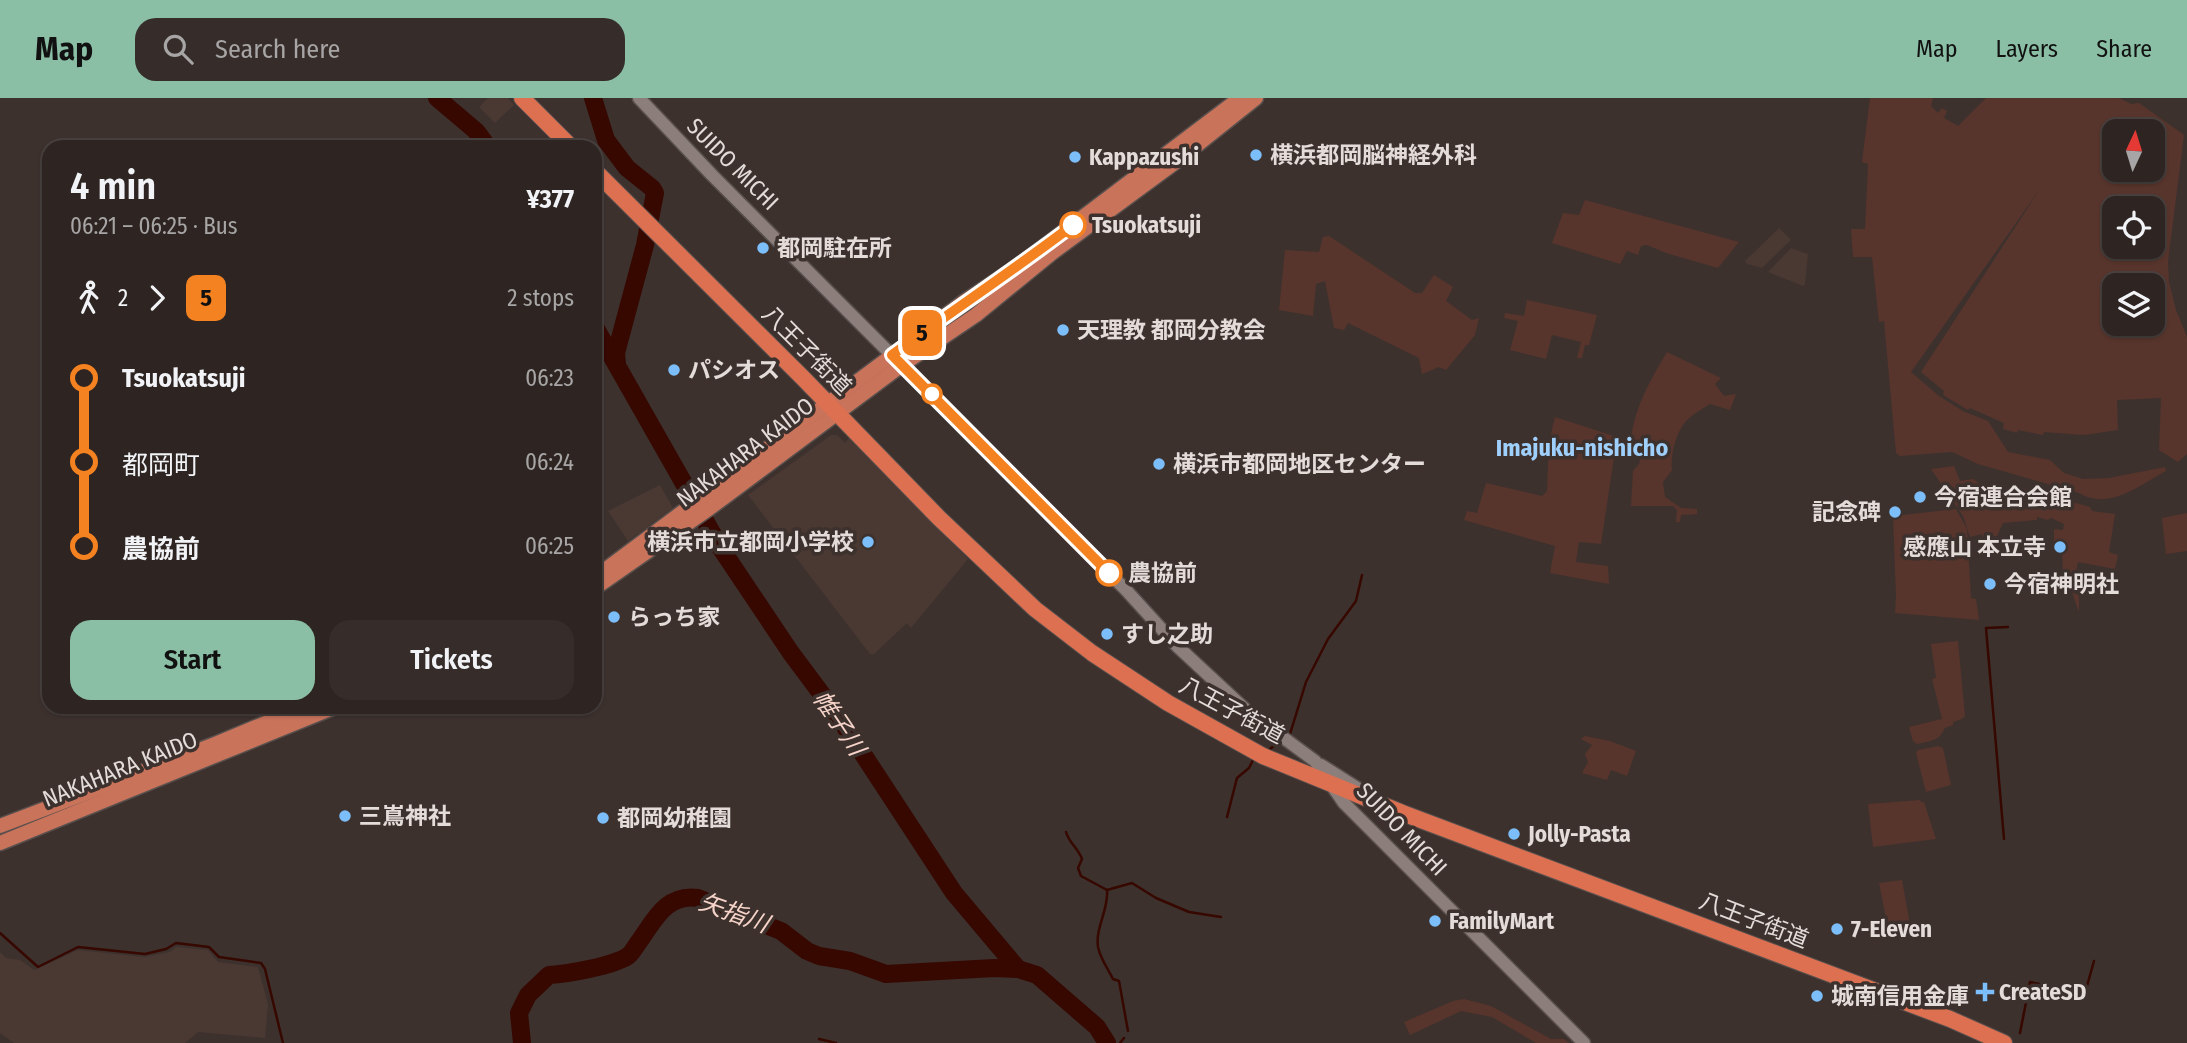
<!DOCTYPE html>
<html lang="en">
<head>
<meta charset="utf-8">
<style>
	:root { --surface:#2e2522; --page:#362d2a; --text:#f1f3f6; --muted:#a7a5a5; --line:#494240; --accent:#8abfa5 }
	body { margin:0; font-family:"Fira Sans Condensed","Noto Sans JP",sans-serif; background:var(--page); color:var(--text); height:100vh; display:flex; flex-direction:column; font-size:26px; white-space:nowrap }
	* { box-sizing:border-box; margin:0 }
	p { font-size:23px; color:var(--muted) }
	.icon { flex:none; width:38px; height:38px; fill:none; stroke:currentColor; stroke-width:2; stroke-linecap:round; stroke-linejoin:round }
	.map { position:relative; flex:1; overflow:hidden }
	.drawer { position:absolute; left:42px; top:42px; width:560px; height:574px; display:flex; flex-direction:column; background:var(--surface); border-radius:21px; box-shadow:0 2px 5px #0004,0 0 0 2px var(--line) }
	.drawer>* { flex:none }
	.badge { padding:0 14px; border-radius:10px; font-size:24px; line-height:46px }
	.needle { width:46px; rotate:4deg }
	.buttons { position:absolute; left:2102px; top:21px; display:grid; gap:14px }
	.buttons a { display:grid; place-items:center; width:63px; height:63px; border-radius:14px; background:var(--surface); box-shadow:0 2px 5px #0004,0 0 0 2px var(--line); font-size:35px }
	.map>.badge { position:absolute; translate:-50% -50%; box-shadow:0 0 0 4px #fff }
	.legs { display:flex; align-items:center; gap:10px; height:77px; padding:0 28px; font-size:23px }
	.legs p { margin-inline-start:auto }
	.overview { display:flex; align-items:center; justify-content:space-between; height:119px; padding:0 28px }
	h1 { font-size:38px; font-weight:600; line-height:52px }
	.cta { display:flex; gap:14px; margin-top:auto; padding:14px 28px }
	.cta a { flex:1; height:80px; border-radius:21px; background:var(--accent); color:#111; font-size:28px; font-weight:600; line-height:80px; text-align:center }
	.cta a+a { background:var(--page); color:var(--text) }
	ul { padding:0 28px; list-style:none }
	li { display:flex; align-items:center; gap:24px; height:84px; font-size:26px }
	li i { display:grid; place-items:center; width:10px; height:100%; margin:0 9px; background:currentColor }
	li i::after { content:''; width:18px; height:18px; margin:-9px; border:5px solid; border-radius:50%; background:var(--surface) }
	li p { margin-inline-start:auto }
	li:first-child i { background:linear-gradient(#0000 50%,currentColor 0) }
	li:last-child i { background:linear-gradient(currentColor 50%,#0000 0) }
	header { display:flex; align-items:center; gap:42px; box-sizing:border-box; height:98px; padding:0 35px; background:var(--accent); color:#111 }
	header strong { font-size:33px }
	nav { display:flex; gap:38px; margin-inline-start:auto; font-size:24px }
	.search { width:490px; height:63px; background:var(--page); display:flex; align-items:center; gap:18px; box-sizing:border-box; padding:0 24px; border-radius:21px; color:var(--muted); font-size:26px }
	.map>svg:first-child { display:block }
	.built { fill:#4a3832 }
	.green { fill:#57352c; fill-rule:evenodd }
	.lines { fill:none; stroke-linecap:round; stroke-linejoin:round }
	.stream { stroke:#360800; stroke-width:2.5 }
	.river { stroke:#360800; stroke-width:18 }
	.tertiary-casing { stroke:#59504d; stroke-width:15 }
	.primary-casing { stroke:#59504d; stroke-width:17 }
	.trunk-casing { stroke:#59504d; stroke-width:18 }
	.tertiary { stroke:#8c7e7a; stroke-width:12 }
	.primary { stroke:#c9735b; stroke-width:14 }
	.trunk { stroke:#dd7051; stroke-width:16 }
	.line-1-casing { stroke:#fff; stroke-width:16 }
	.line-1 { stroke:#f58220; stroke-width:10 }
	.poi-dot { fill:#7cbef9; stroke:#3d312e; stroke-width:2.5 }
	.stop-1-dot { fill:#fff; stroke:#f58220; stroke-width:3.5 }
	.labels { text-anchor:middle; stroke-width:7; stroke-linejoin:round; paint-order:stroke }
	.poi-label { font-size:23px; font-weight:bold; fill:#e3dcd9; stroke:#3d312e; text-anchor:start }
	.street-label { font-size:23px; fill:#e3dcd9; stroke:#3d312e }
	.stop-label { font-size:23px; font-weight:bold; fill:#e3dcd9; stroke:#3d312e; text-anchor:start }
	.neighbourhood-label { font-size:24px; font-weight:bold; fill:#9fcffb; stroke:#3d312e }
	.water-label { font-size:24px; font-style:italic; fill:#f7d4c9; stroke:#3d312e }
</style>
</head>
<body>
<header>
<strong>Map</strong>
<div class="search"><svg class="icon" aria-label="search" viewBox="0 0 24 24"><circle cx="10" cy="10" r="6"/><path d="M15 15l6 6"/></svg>Search here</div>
<nav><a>Map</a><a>Layers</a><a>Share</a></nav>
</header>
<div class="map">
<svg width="2187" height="945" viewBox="0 0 2187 945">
	<rect width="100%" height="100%" fill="#3d312e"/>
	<g class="built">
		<polygon points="488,0 508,0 514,7 495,25 479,9"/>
		<polygon points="1779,130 1791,142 1762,170 1747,166 1745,163"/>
		<polygon points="1791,150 1808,156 1805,186 1803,188 1768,174"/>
		<polygon points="831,337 837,337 845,345 849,340 968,461 911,530 907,525 874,556 870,556 748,397"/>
		<polygon points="660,387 673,410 628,443 608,413"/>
		<polygon points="176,849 208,852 218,864 258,869 268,906 265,940 198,934 185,945 14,945 0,935 0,854 6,860 20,862 34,872 78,852 144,859 170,854"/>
	</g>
	<g class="green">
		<path d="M1870 0H1933L1931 8 1938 15 1942 10 1947 13 1944 20 1958 28 1986 0H2119L2131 6 2139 5 2184 37 2168 163 2169 184 2176 212 2187 239V356L2178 364 2159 352 2161 300 2117 302 2118 332 2084 337 2044 334 2043 337 2018 332 2017 335 2003 331 2004 325 1970 310 1968 312 1943 297 1944 293 1921 274 2040 91 1911 274 1939 298 1963 313 1988 323 2008 354 2050 362 2064 375 2083 381 2109 380 2165 369 2166 373C2140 387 2109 413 2079 395L1978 366 1952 354 1900 358 1896 355 1884 223 1879 224 1872 159H1853L1851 131H1865L1868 66 1862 64ZM2114 33H2152V72H2114ZM2114 110H2152V149H2114ZM2114 187H2152V226H2114Z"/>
		<polygon points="1585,102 1739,144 1718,170 1666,155 1647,147 1641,148 1638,157 1627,153 1620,166 1552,145 1563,115 1579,117"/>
		<polygon points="1329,138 1415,195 1422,195 1434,177 1453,189 1446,203 1472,222 1479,220 1475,237 1446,272 1439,269 1422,276 1419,260 1348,225 1344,232 1334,230 1325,183 1316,186 1313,218 1279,212 1285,152 1319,154 1323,139"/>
		<polygon points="1527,202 1597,217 1589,247 1585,247 1582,260 1577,260 1581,244 1552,237 1546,261 1510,252 1518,223 1504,220 1505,215 1524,218"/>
		<path d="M1667 254 1721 280 1715 286 1724 298 1736 296 1730 312 1710 306C1702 311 1693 316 1686 323 1676 334 1670 358 1672 372L1663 384 1665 399 1681 410 1697 411V416L1681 417 1680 424H1676L1677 412 1673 408H1631L1633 373 1639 366 1644 344 1631 341C1635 308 1651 281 1667 254Z"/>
		<polygon points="1555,319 1617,339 1601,446 1579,444 1576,464 1608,468 1609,486 1550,475 1555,448 1464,422 1467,413 1477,415 1486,385 1542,398 1547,393 1549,344"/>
		<polygon points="1954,368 1960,383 1973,381 1992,396 2008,395 2012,387 2090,409 2092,413 2115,416 2109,454 2118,457 2115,471 2078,464 2074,484 2079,486 2079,514 2069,486 2063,479 2062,447 2054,447 2054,431 2063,432 2064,426 2051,420 2048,422 2037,419 2037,422 2003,425 1997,438 1983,440 1982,436 1970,439 1963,418 1931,371"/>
		<polygon points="1956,411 1967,431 1971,500 1976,501 1979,522 1895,515 1896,499 1893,418"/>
		<polygon points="2187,415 2187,453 2166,456 2162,420"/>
		<path d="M1958 543 1965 618 1962 621 1953 624V627L1945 630C1938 643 1935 642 1917 646L1913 643 1909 629 1942 621 1932 581 1936 580 1931 546Z"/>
		<polygon points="1585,638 1610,643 1636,653 1627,678 1611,672 1607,682 1582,675 1588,664 1585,656 1592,647 1581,641"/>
		<polygon points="1938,648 1943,650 1951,687 1926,694 1916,655 1918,652"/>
		<polygon points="1920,702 1921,704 1924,704 1936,741 1873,749 1868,706"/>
		<polygon points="1902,782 1911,832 1889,835 1879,785"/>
		<polygon points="1464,901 1491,908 1551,941 1564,941 1569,945 1536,945 1492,919 1461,913 1410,937 1404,924 1453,903"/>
	</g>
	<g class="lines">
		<g class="stream">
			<polyline points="1290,636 1306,584 1328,541 1356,503 1362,477"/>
			<polyline points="1270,651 1275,647"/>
			<polyline points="1227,719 1237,680 1249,670 1253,662"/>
			<path d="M1066 734C1069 745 1078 750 1082 761L1078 770 1081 778 1107 792C1109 811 1095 830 1098 849 1100 860 1108 871 1113 881L1119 883 1128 933"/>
			<polyline points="2004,741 1986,530 2008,529"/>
			<polyline points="1107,792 1132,785 1156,800 1189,814 1221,819"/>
			<polyline points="0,835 38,869 78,849 145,856 166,851 176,845 209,849 219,859 261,865 265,871 283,945"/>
			<polyline points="2020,935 2030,884 2085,895 2094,863"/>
			<polyline points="819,941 836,945"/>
			<polyline points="1120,945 1124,940"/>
		</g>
		<g class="river">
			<polyline points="437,0 476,33 488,49"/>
			<polyline points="593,0 606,42 627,70 652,90 655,95 645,147 616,255 617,267"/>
			<polyline points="595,229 720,449 791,555 838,618 954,795 1018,871"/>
			<path d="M522 945 519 915 528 897 549 877C567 876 613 868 628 858 632 855 635 849 638 845 654 823 666 795 698 800L781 833 807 853 819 858 850 863 886 876 994 870 1018 871 1037 877 1097 929 1107 945"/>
		</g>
		<defs>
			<g id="tertiary">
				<polyline points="639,0 712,77 1126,492 1177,548 1247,613 1315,663 1344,705 1584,945"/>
				<polyline points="1321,667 1362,693"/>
			</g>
			<g id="primary">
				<polyline points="598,477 965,203 1017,169 1240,0"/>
				<polyline points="595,490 710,410 902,267 976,217 1052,155 1177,63 1256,0"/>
				<polyline points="0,728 215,646 304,609"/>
				<polyline points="0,745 335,609"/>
			</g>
			<g id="trunk">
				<polyline points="522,0 571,49"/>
				<polyline points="595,73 803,280 939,420 1035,511 1092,555 1168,605 1263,658 1405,716 1950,921 2004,945"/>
			</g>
		</defs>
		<use href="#tertiary" class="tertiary-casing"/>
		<use href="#primary" class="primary-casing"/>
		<use href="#trunk" class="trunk-casing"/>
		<use href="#tertiary" class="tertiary"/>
		<use href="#primary" class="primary"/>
		<use href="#trunk" class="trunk"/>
	</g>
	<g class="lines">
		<defs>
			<path id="line-1" d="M1073 127C1014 172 952 213 892 257L1109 475"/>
		</defs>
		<use href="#line-1" class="line-1-casing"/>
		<use href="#line-1" class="line-1"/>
	</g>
	<g class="poi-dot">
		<circle cx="1256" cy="57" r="7"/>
		<circle cx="1075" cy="59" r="7"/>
		<circle cx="763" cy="150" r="7"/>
		<circle cx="1063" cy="232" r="7"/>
		<circle cx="674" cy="272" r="7"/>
		<circle cx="1159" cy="366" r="7"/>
		<circle cx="1920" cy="399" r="7"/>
		<circle cx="1895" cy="414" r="7"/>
		<circle cx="868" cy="444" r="7"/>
		<circle cx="2060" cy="449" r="7"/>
		<circle cx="1990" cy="486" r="7"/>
		<circle cx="614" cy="519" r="7"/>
		<circle cx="1107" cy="536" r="7"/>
		<circle cx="345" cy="718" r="7"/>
		<circle cx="603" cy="720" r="7"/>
		<circle cx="1514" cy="736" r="7"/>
		<circle cx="1435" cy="823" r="7"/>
		<circle cx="1837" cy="831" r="7"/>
		<path d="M1981.5 883.5h7v7h7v7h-7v7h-7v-7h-7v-7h7z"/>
		<circle cx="1817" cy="898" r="7"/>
	</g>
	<g class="stop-1-dot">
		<circle cx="1073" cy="127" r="12"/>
		<circle cx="932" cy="296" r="9"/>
		<circle cx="1109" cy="475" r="12"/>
	</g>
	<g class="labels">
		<g class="poi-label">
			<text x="1270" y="65">横浜都岡脳神経外科</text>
			<text x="1089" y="67">Kappazushi</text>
			<text x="777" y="158">都岡駐在所</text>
			<text x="1077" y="240">天理教 都岡分教会</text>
			<text x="688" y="280">パシオス</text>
			<text x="1173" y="374">横浜市都岡地区センター</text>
			<text x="1934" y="407">今宿連合会館</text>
			<text x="1881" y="422" text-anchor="end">記念碑</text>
			<text x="854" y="452" text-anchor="end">横浜市立都岡小学校</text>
			<text x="2046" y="457" text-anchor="end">感應山 本立寺</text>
			<text x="2004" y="494">今宿神明社</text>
			<text x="628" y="527">らっち家</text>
			<text x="1121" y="544">すし之助</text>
			<text x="359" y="726">三嶌神社</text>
			<text x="617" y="728">都岡幼稚園</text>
			<text x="1528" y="744">Jolly-Pasta</text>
			<text x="1449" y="831">FamilyMart</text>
			<text x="1851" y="839">7-Eleven</text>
			<text x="1999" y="902">CreateSD</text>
			<text x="1831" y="906">城南信用金庫</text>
		</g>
		<g class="street-label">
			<text transform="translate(733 66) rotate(45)" y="8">SUIDO MICHI</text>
			<text transform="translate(807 252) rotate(45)" y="8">八王子街道</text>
			<text transform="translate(745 354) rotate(-37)" y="8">NAKAHARA KAIDO</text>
			<text transform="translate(1232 612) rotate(28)" y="8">八王子街道</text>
			<text transform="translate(120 671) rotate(-22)" y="8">NAKAHARA KAIDO</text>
			<text transform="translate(1402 731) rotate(46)" y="8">SUIDO MICHI</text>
			<text transform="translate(1754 822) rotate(21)" y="8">八王子街道</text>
		</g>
		<g class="stop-label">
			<text x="1092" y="135">Tsuokatsuji</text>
			<text x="1128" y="483">農協前</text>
		</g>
		<g class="neighbourhood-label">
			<text x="1582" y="358">Imajuku-nishicho</text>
		</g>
		<g class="water-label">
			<text transform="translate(839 625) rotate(56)" y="8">帷子川</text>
			<text transform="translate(734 815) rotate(20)" y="8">矢指川</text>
		</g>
	</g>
</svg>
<div class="buttons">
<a><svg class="needle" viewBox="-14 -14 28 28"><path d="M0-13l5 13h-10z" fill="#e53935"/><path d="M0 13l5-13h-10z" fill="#a7a5a5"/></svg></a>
<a><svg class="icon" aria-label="locate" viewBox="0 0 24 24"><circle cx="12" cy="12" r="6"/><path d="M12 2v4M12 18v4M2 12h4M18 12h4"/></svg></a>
<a><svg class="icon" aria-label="layers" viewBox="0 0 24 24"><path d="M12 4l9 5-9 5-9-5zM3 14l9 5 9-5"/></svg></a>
</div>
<b class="badge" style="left:922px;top:235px;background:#f58220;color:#111">5</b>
<section class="drawer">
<div class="overview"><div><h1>4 min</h1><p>06:21 – 06:25 · Bus</p></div><b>¥377</b></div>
<div class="legs"><svg class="icon" aria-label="walk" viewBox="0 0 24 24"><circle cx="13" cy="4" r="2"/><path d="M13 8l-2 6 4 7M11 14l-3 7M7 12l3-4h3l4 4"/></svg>2<svg class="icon" aria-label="forward" viewBox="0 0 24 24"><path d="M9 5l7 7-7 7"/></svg><b class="badge" style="background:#f58220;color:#111">5</b><p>2 stops</p></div>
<ul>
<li><i style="color:#f58220"></i><b>Tsuokatsuji</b><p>06:23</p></li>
<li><i style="color:#f58220"></i><span>都岡町</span><p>06:24</p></li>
<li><i style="color:#f58220"></i><b>農協前</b><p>06:25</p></li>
</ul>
<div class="cta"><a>Start</a><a>Tickets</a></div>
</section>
</div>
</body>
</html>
